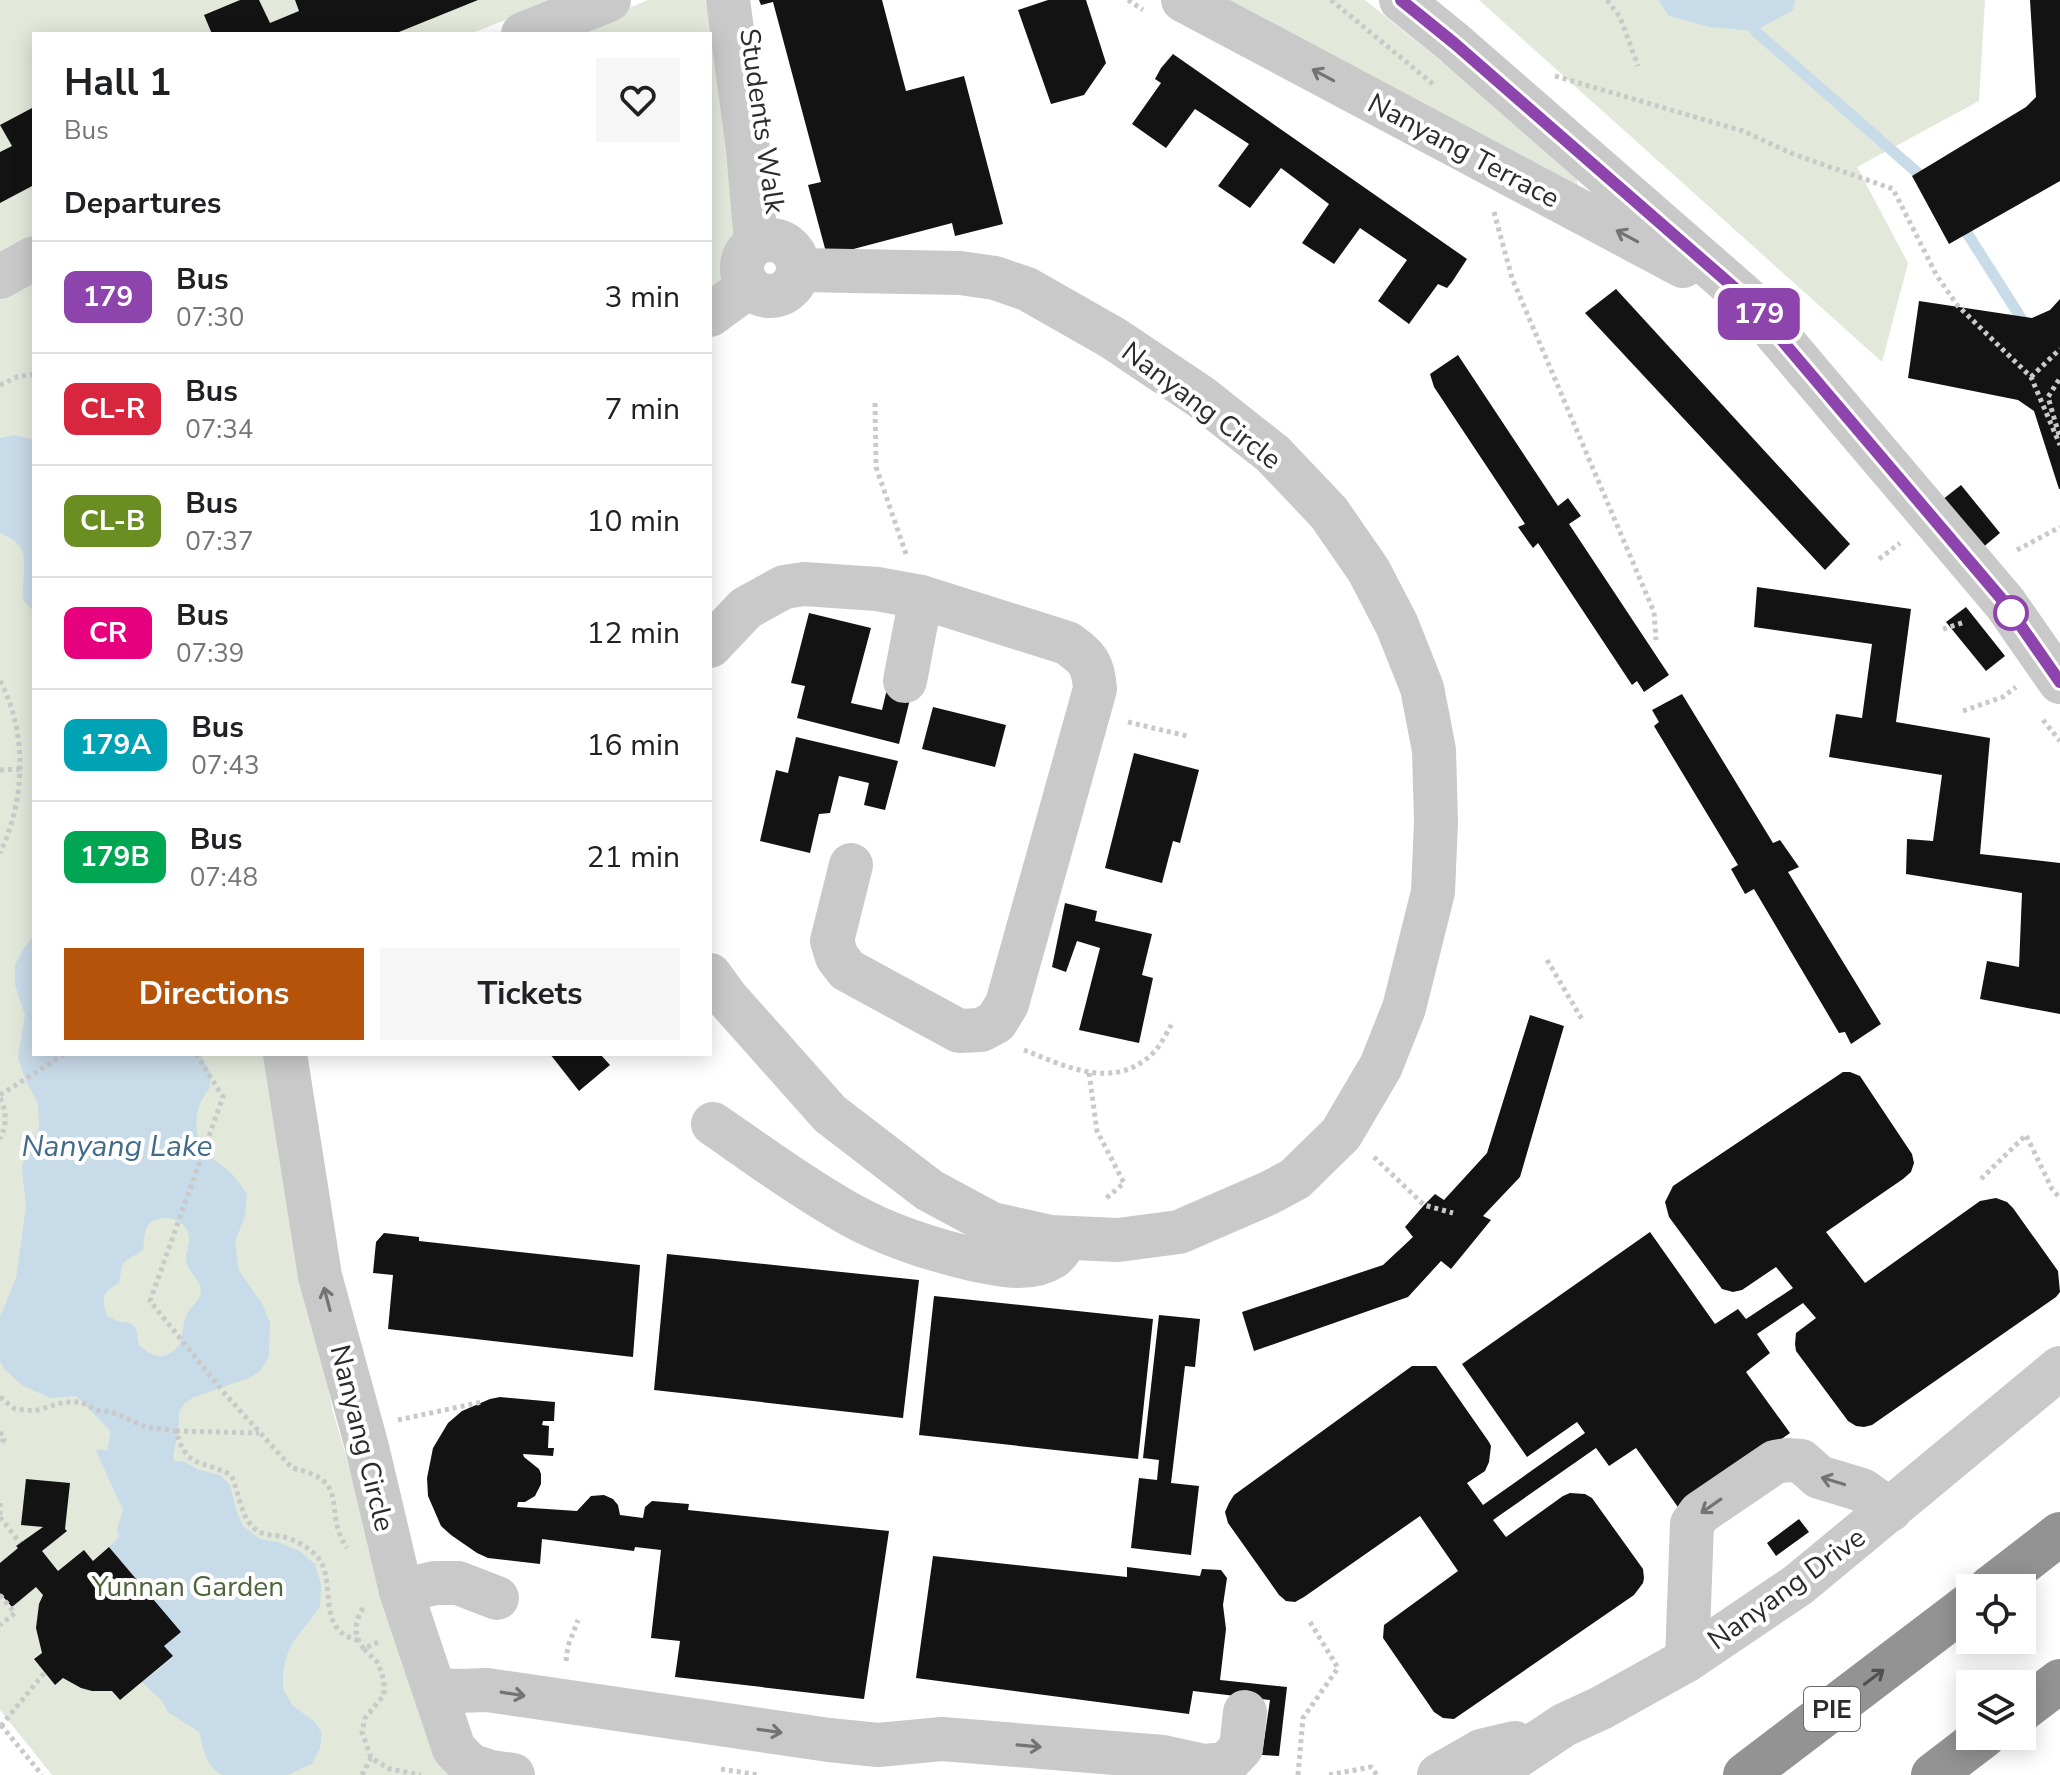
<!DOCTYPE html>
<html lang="en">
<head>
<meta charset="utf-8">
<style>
	:root { --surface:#fff; --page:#f6f6f6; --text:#202124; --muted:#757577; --line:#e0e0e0; --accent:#b45309 }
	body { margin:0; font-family:"Nunito Sans",sans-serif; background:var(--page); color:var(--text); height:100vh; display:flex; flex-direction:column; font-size:30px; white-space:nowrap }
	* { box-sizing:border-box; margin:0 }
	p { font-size:26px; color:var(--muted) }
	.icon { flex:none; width:44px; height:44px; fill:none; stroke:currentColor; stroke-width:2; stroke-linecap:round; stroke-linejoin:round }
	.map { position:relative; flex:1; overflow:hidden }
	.side { position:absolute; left:32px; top:32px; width:680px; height:1024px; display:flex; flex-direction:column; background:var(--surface); border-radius:0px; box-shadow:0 4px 20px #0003 }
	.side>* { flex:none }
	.badge { padding:0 16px; border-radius:12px; font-size:28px; line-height:52px }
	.controls { position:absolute; left:1956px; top:1574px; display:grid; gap:16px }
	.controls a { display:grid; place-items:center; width:80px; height:80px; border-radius:0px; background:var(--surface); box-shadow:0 4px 20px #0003; font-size:40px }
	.map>.badge { position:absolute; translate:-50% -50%; box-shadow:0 0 0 4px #fff }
	h2 { padding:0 32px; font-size:30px; line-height:72px }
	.round { display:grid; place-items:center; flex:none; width:84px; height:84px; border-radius:0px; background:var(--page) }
	.headline { display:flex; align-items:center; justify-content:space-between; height:136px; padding:0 32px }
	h1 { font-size:38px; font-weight:700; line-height:60px }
	.cta { display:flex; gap:16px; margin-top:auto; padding:16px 32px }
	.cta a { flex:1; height:92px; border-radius:0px; background:var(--accent); color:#fff; font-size:32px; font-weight:700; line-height:92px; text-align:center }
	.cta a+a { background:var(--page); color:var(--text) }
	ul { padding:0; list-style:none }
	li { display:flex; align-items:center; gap:24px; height:112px; padding:0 32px; border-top:2px solid var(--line) }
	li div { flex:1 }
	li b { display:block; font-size:30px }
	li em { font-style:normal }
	li .badge { min-width:88px; font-weight:700; text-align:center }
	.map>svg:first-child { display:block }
	.green { fill:#e2e9db }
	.water { fill:#c8dbe8; fill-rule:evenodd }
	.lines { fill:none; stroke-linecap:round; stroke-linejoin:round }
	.stream { stroke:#c8dbe8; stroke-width:11 }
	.river { stroke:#c8dbe8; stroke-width:66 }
	.building { fill:#131313 }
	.path { stroke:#c9c9c9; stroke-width:5; stroke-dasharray:4 4; stroke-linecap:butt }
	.minor { stroke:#c9c9c9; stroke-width:44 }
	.highway { stroke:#939393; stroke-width:44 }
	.oneway { stroke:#737373 }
	.oneway2 { stroke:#505050 }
	.line-casing { stroke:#fff; stroke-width:18 }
	.line { stroke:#8e44ad; stroke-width:12 }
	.stop-dot { fill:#fff; stroke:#8e44ad; stroke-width:4 }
	.labels { text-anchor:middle; stroke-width:8; stroke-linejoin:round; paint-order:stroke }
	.shield { fill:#fff; stroke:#6b6b6b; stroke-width:2 }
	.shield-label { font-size:26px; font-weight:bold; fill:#2c2c2c }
	.street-label { font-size:28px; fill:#2c2c2c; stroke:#fff }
	.park-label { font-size:28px; fill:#4f653d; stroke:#fff }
	.water-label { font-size:30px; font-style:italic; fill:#416b88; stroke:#fff }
</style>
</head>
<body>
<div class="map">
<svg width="2060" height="1775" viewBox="0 0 2060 1775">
	<rect width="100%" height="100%" fill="#fff"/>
	<g class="green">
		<polygon points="0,0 555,0 470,34 34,34 34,237 0,255"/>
		<polygon points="648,0 705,0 732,100 736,246 735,278 710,301 710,34 567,34"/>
		<polygon points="1224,0 1365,0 1577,171 1577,191"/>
		<polygon points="1479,0 1985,0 1979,101 1857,167 1908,263 1882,362"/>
		<polygon points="34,272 34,1054 266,1054 306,1280 333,1412 365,1520 455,1775 52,1775 0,1710 0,291"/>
	</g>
	<g class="water">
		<polygon points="1658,0 1795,0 1793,10 1755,31 1710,27 1669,16"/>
		<path d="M15 435 34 440V612L23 600C22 588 27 557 21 548 17 541 7 536 0 533V438Z"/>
		<path d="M34 936V1054H200L211 1073 210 1088C192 1108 191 1138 211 1157 217 1163 225 1167 231 1173 237 1179 242 1187 247 1194L245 1216 235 1242 239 1271 261 1302 270 1322 269 1357 260 1371 249 1378 194 1397 184 1404 172 1423 146 1420 78 1396 50 1398 22 1385 4 1369 0 1361V1317L16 1278 26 1207 22 1167 25 1156 39 1128 38 1103 26 1081 18 1057 25 1015 15 985V965L23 949ZM165 1218C177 1218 190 1226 189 1240 189 1248 184 1256 187 1264 190 1274 201 1280 201 1292 200 1301 192 1305 188 1312 182 1322 184 1333 180 1343 178 1347 176 1349 172 1352 159 1361 150 1354 139 1345L136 1328 130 1323 120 1322 107 1316C101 1297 102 1293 119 1283 121 1277 120 1270 123 1264 127 1258 137 1255 143 1250 146 1231 142 1221 165 1218Z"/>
		<path d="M102 1449 139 1461 160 1463 183 1461 199 1470 220 1475 230 1485 236 1510 243 1526 260 1539 278 1542 299 1551 315 1564 321 1585 320 1607 293 1642 287 1655 283 1672V1689L293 1706 314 1721 322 1733 320 1748 312 1764 287 1775H223C205 1767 204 1749 199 1732L168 1712 162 1701 142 1682 173 1657 164 1646 181 1632 109 1547 119 1537 117 1529 123 1510 96 1451Z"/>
	</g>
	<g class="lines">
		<g class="stream">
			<polyline points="1755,31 1927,181"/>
			<polyline points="1960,222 2028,329"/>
		</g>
		<polyline class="river" points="87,1353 100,1373 146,1420 139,1461 166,1525 178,1541"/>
	</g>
	<g class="building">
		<polygon points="240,0 259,0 270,23 299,11 295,0 478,0 394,34 212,34 204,15"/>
		<polygon points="759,0 882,0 906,91 964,76 1003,224 955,236 952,223 827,256 808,185 821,182 773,2 761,5"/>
		<polygon points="1048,0 1086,0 1106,63 1084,95 1051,104 1018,10"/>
		<polygon points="2030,0 2060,0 2060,181 1949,244 1912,176 2026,107 2036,97"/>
		<polygon points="1173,54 1467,259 1452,282 1447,288 1438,284 1409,324 1378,301 1407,260 1360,228 1334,264 1302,243 1329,204 1281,168 1250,208 1218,186 1249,144 1195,109 1166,148 1132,124 1161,83 1155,79 1161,68"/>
		<polygon points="34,107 34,185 0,203 0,152 12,146 0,125"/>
		<polygon points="1616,289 1850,544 1825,570 1585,313"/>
		<polygon points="2060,299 2060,489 2059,489 2034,411 2018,400 1908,378 1919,301 2032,318 2050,310"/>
		<polygon points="1458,355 1558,506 1568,498 1581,516 1569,524 1669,675 1644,692 1637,681 1632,685 1538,543 1533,548 1518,527 1525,524 1434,387 1430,374"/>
		<polygon points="1961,485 2000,533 1981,549 1942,500"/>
		<polygon points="1757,587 1911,609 1896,722 1990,738 1980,854 2060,863 2060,1014 1980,999 1987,961 2019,967 2022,893 1906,874 1907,839 1933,841 1942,775 1829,757 1836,714 1862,718 1872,644 1754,627"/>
		<polygon points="1966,607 2005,656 1986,671 1946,622"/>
		<polygon points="809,613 871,628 851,703 882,710 887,689 911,695 899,744 797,718 805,686 791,683"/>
		<polygon points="1682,694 1773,843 1780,840 1799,867 1788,872 1881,1024 1851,1044 1845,1032 1839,1033 1754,889 1745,894 1731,869 1738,865 1654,726 1659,722 1652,710"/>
		<polygon points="933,707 1006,725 995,767 922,749"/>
		<polygon points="796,737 898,761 885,810 864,805 869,783 839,776 830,813 819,814 810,853 760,841 776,770 788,773"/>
		<polygon points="1134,753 1199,770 1180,843 1173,841 1162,883 1105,868"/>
		<polygon points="1065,903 1097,911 1095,921 1152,934 1142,975 1153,978 1139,1043 1079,1030 1100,948 1077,941 1066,972 1052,967"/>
		<polygon points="1530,1015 1564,1026 1520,1177 1483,1216 1491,1220 1451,1269 1441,1261 1408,1297 1254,1351 1242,1312 1383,1265 1413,1237 1405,1227 1424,1205 1435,1194 1444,1200 1487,1153"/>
		<polygon points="550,1054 600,1054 610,1065 579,1091"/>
		<polygon points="1843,1072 1850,1072 1860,1076 1912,1154 1914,1163 1911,1172 1903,1179 1826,1232 1865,1283 1980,1201 1996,1198 2007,1202 2013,1208 2058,1271 2060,1292 2056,1297 1872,1425 1864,1427 1856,1426 1848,1421 1796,1351 1795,1344 1796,1333 1816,1318 1803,1303 1757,1334 1770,1353 1746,1372 1790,1433 1680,1510 1636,1448 1609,1466 1596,1448 1493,1520 1506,1537 1563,1496 1570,1493 1585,1494 1592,1498 1643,1569 1644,1578 1643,1583 1634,1595 1454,1719 1443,1718 1434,1712 1383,1638 1384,1625 1458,1571 1420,1516 1304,1597 1295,1602 1286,1601 1279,1595 1228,1523 1225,1512 1229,1503 1234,1495 1412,1366 1436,1366 1489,1442 1491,1446 1489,1462 1485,1471 1467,1483 1483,1505 1585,1433 1577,1422 1527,1457 1462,1364 1650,1232 1715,1324 1738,1309 1746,1319 1793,1288 1776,1267 1742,1290 1733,1292 1722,1289 1669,1217 1665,1202 1673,1186"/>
		<polygon points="384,1233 419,1237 419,1241 640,1265 633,1357 388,1329 393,1275 373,1273 376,1242"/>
		<polygon points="667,1254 919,1280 903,1418 654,1390"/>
		<polygon points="934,1296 1153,1319 1138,1459 919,1435"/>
		<polygon points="1159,1315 1200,1319 1195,1367 1185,1366 1171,1483 1199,1486 1191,1555 1131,1548 1139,1478 1157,1480 1159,1460 1143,1458"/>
		<polygon points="500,1397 555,1402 554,1421 543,1421 542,1425 549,1426 548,1448 554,1448 553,1456 523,1454 524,1457 539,1469 541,1474 541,1484 535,1496 525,1502 518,1502 517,1507 577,1511 591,1496 604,1495 613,1499 618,1505 620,1515 643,1518 645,1507 652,1501 689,1504 688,1510 889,1531 864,1699 675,1677 680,1641 651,1638 661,1550 635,1547 634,1551 542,1539 540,1564 488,1558 477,1553 451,1535 441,1526 428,1496 427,1478 433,1448 448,1423 462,1411 490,1399"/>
		<polygon points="26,1479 70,1483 65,1529 67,1531 42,1551 58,1571 84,1550 93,1561 109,1547 181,1632 164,1646 173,1656 120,1700 112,1691 92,1691 81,1688 63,1678 55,1685 34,1659 42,1653 36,1628 39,1604 43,1595 36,1587 12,1607 0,1593 0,1563 18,1548 16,1546 43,1527 21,1525"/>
		<polygon points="1799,1519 1809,1532 1776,1556 1767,1543"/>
		<polygon points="933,1556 1127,1577 1127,1567 1200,1576 1202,1569 1221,1570 1227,1578 1223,1605 1226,1629 1220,1680 1287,1687 1279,1756 1262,1755 1270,1700 1193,1691 1189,1714 916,1678"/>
	</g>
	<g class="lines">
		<g class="path">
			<polyline points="1128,0 1143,10"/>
			<polyline points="1331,0 1433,84"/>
			<polyline points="1607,0 1620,17 1638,66"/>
			<polyline points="1555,76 1743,131 1793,154 1893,189 1937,276 1958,306 2031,377 2060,445"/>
			<polyline points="1494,212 1512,278 1654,612 1656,640"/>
			<polyline points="2031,377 2060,349"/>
			<polyline points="0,385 17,377 34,374"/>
			<polyline points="875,403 876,467 906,554"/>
			<polyline points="2059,435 2048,397 2060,378"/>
			<polyline points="2017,550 2060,527"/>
			<polyline points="1879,559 1900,543"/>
			<polyline points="1943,629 1965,622"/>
			<path d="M0 681C28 733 25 801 0 853"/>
			<polyline points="1963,711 2003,697 2016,687"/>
			<polyline points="2043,720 2060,741"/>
			<polyline points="1128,722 1187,736"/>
			<polyline points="0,770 20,769"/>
			<polyline points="1547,960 1583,1021"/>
			<path d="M1024 1050C1067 1067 1116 1092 1155 1051 1162 1043 1167 1032 1172 1024"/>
			<path d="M196 1054 223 1097 150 1301 225 1394 292 1468C354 1481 321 1510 347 1548"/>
			<polyline points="1089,1073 1097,1131 1124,1183 1104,1200"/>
			<polyline points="0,1095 65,1054"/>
			<path d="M0 1098C7 1113 7 1124 0 1139"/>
			<polyline points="1374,1157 1424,1205 1453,1213"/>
			<polyline points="1981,1179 2026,1135 2052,1189 2060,1198"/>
			<path d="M0 1397 15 1409 34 1411 65 1402H81L96 1410 112 1412 146 1427 176 1431C187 1470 201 1459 231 1475 238 1489 241 1516 252 1526 260 1535 269 1535 280 1536 294 1539 314 1549 321 1562 335 1588 317 1630 357 1640"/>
			<polyline points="398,1420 482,1402"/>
			<polyline points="176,1431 259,1433"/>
			<polyline points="0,1432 4,1439 0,1445"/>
			<polyline points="0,1503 0,1518"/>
			<polyline points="0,1517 20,1543"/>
			<polyline points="0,1595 15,1613 0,1625"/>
			<path d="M363 1608C354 1623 353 1635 364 1649L378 1642"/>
			<polyline points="364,1649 378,1663 384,1681 384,1695 365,1718 362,1732 371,1758 390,1769 421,1775"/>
			<polyline points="566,1661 568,1646 578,1620"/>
			<polyline points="1,1725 42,1775"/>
			<polyline points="1,1726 45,1672"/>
			<polyline points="721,1769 759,1775"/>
			<polyline points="362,1775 371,1758"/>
			<polyline points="1298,1775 1303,1718 1338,1668 1310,1622"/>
			<polyline points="1329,1775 1371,1767 1377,1775"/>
		</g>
		<g class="minor">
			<polyline points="728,0 748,149 756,243"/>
			<polyline points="1183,0 1683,266"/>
			<polyline points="1401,0 1454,43 1746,298 2005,603 2060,682"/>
			<polyline points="523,34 609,0"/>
			<circle cx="770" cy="268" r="28"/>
			<polyline points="0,277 34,258"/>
			<polyline points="710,315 748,287"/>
			<path d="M710 646 746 608 784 587 804 584 877 589 921 597 1067 643C1088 658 1093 663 1095 689L1007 1004 996 1022 981 1030 959 1031 847 970 837 957 832 941 851 865"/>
			<polyline points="905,681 921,597"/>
			<polyline points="710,975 726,997 830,1114 929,1190 992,1224 1050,1237 1118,1240 1179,1232 1269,1193 1295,1179 1341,1134 1381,1066 1404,1008 1433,892 1436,822 1434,750 1422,688 1397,625 1369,571 1329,513 1273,454 1201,397 1113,338 1027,289 995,278 960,273 799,270"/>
			<polyline points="285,1054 320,1276 367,1447 401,1591 454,1749 470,1765 491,1772 513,1775"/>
			<path d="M713 1124C758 1155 803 1188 851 1215 889 1236 933 1250 976 1260 1002 1265 1029 1272 1053 1257 1059 1253 1063 1244 1068 1238"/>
			<polyline points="401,1591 435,1583 458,1583 497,1598"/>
			<polyline points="1687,1660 1692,1524 1700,1513 1775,1462 1787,1460 1801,1461 1819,1477 1862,1490 1890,1510"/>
			<polyline points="435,1690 458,1691 487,1690 829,1740 878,1745 942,1739 1163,1757 1204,1766 1226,1764 1241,1748 1245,1712"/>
			<polyline points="1439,1775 1481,1751 1515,1743"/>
			<polyline points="1489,1775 1564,1725 1601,1708 1687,1660 1798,1585 2060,1368"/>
		</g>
		<g class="highway">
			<polyline points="1990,1588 2060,1534"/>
			<polyline points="2022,1710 2060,1681"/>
			<polyline points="1745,1775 1970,1604"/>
			<polyline points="1933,1775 1984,1736"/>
		</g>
	</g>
	<defs><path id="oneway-shaft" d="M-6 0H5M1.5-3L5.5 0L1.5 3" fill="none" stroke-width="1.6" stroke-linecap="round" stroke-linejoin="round" transform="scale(2)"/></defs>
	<g class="oneway">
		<use href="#oneway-shaft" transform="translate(1323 75) rotate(-152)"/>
		<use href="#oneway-shaft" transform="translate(1627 236) rotate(-152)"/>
		<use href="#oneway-shaft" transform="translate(327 1299) rotate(-105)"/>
		<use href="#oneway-shaft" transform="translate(1833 1481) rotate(-163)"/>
		<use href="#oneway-shaft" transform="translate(1711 1506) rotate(145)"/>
		<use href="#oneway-shaft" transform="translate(513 1694) rotate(9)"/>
		<use href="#oneway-shaft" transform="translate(770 1731) rotate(8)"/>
		<use href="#oneway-shaft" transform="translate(1029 1746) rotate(5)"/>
	</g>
	<use class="oneway2" href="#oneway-shaft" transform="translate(1874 1677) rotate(-37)"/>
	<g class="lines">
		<defs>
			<polyline id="line" points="1401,0 1454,43 1746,298 2005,603 2060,682"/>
		</defs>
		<use href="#line" class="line-casing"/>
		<use href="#line" class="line"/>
	</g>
	<circle class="stop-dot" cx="2011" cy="613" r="16"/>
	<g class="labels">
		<rect class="shield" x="1804" y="1687" width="56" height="44" rx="6"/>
		<g class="shield-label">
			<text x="1832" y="1718">PIE</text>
		</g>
		<g class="street-label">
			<text transform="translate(763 121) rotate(82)" y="10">Students Walk</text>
			<text transform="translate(1464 150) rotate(28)" y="10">Nanyang Terrace</text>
			<text transform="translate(1202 405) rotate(37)" y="10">Nanyang Circle</text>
			<text transform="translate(363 1438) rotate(76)" y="10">Nanyang Circle</text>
			<text transform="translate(1786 1588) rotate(-36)" y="10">Nanyang Drive</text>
		</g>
		<g class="park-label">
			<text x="188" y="1596">Yunnan Garden</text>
		</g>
		<g class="water-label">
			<text x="117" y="1156">Nanyang Lake</text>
		</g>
	</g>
</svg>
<div class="controls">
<a><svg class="icon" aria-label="locate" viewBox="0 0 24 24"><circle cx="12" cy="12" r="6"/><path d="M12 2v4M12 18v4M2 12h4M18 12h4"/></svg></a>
<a><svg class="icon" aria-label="layers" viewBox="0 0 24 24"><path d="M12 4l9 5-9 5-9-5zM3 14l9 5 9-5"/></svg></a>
</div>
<b class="badge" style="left:1759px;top:314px;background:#8e44ad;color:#fff">179</b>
<section class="side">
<div class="headline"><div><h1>Hall 1</h1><p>Bus</p></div><a class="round"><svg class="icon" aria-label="heart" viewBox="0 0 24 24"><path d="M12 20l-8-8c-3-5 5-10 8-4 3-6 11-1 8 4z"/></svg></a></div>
<h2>Departures</h2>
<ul>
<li><span class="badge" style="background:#8e44ad;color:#fff">179</span><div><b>Bus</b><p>07:30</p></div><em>3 min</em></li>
<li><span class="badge" style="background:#d7263d;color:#fff">CL-R</span><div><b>Bus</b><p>07:34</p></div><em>7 min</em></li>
<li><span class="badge" style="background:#6b8e23;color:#fff">CL-B</span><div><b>Bus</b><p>07:37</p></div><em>10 min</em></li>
<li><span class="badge" style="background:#e6007e;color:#fff">CR</span><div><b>Bus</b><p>07:39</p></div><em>12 min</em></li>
<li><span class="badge" style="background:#00a3b4;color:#fff">179A</span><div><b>Bus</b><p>07:43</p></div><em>16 min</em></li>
<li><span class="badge" style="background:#00a651;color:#fff">179B</span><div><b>Bus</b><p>07:48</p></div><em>21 min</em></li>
</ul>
<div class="cta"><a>Directions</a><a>Tickets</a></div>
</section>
</div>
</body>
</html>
